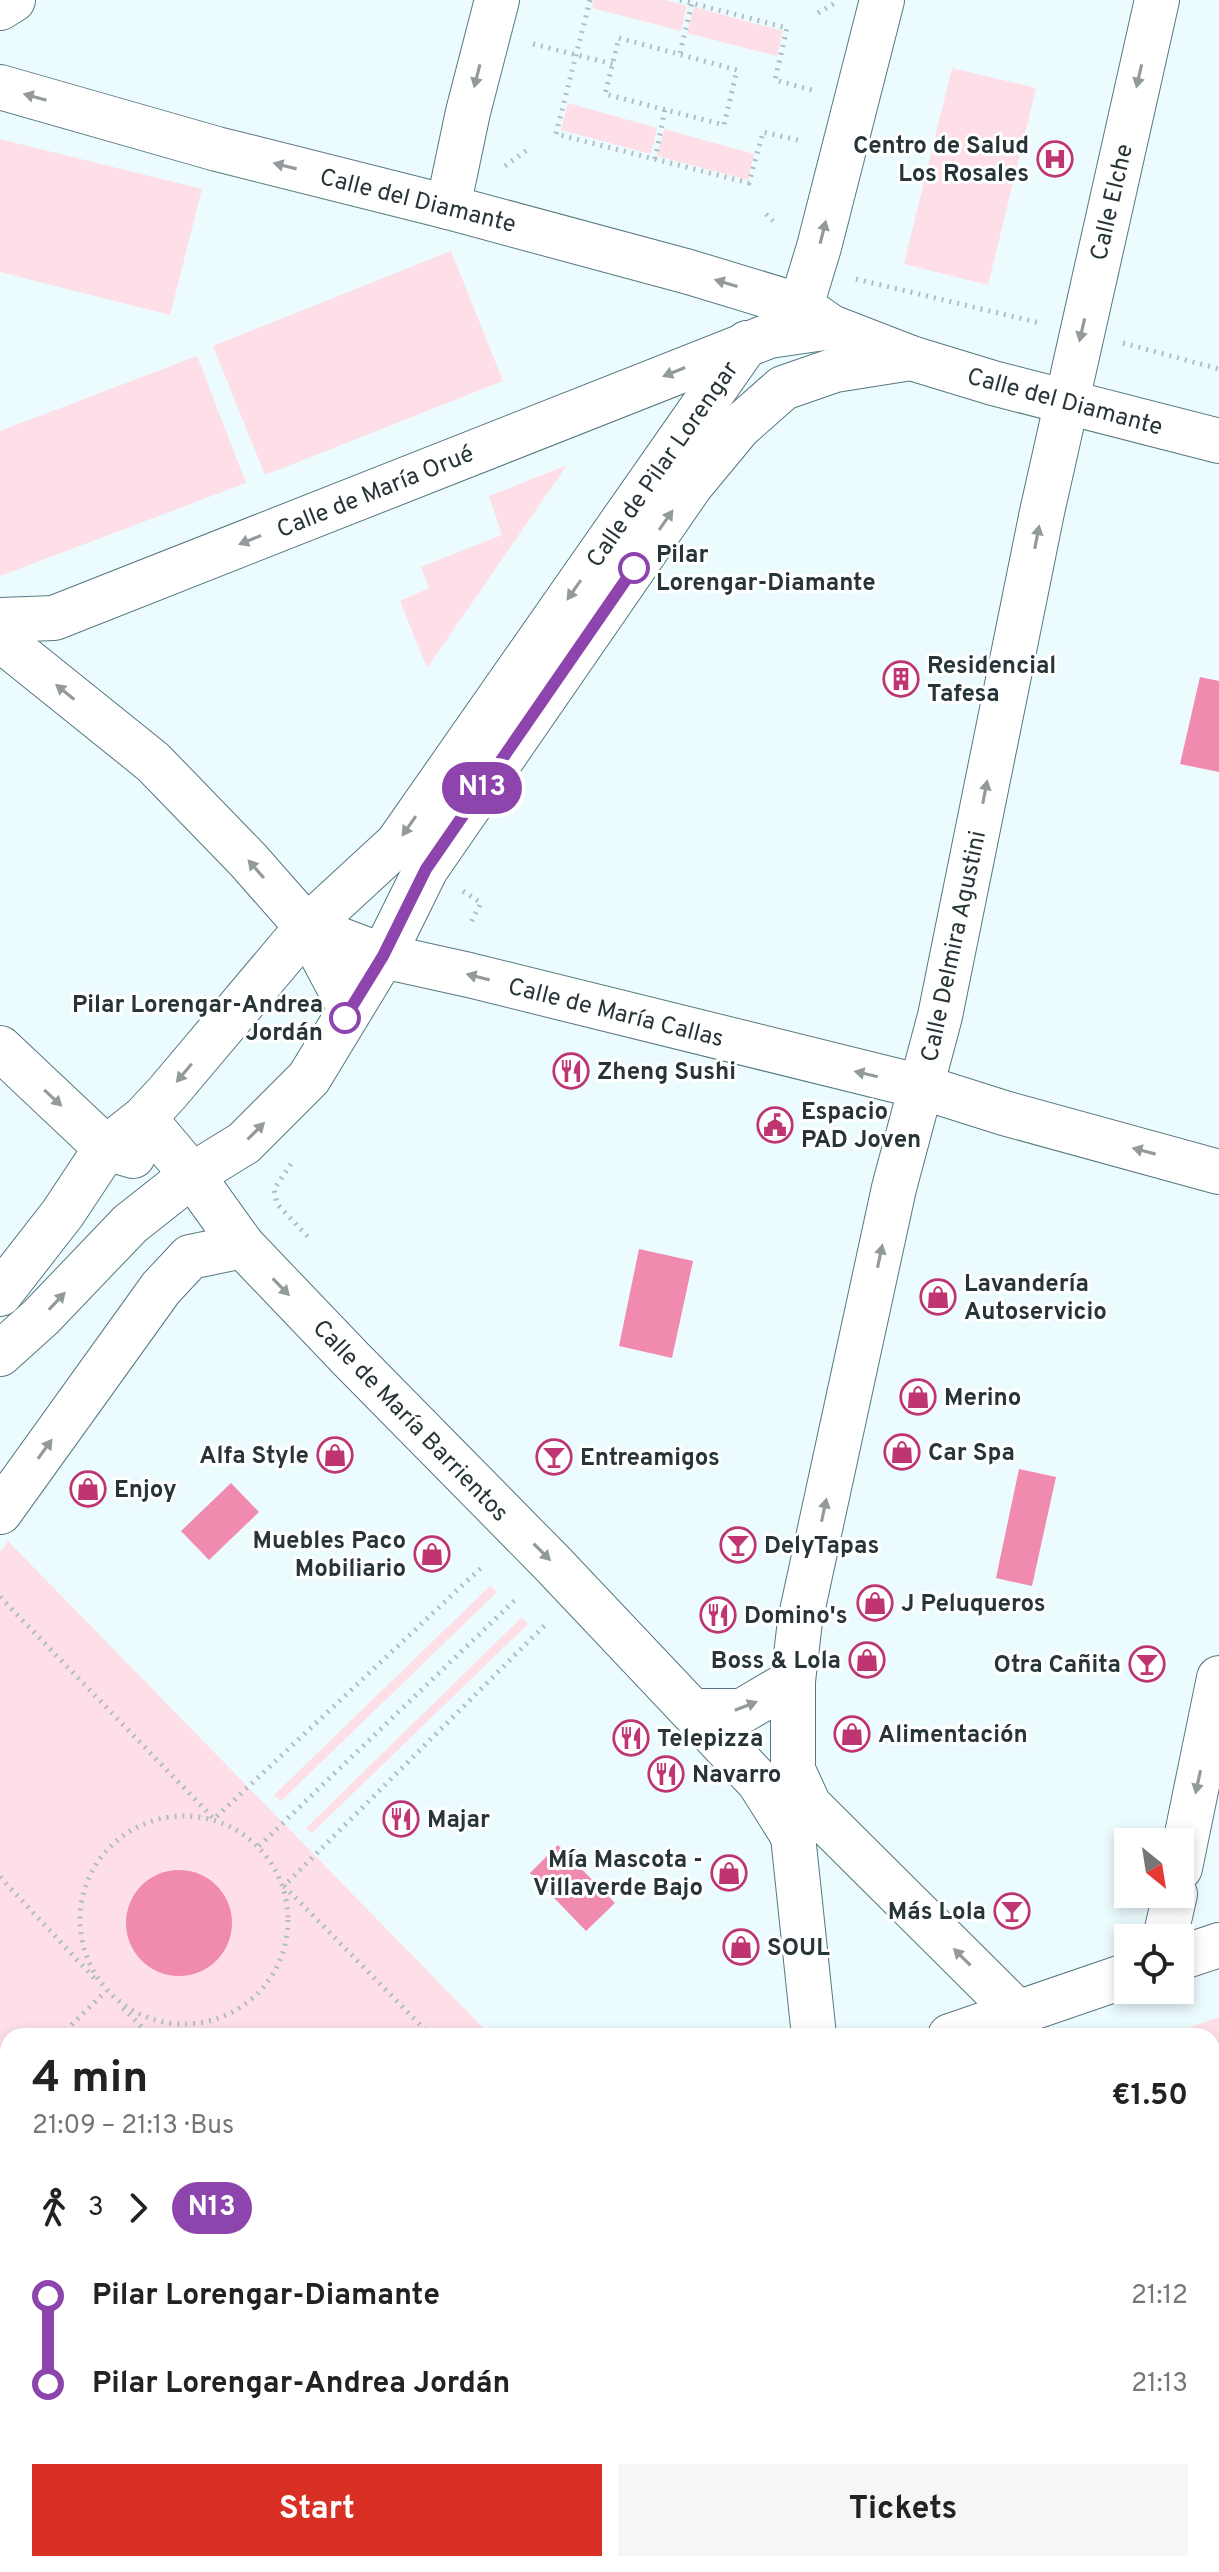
<!DOCTYPE html>
<html lang="en">
<head>
<meta charset="utf-8">
<style>
	:root { --surface:#fff; --page:#f6f6f6; --text:#222; --muted:#767676; --accent:#d93025 }
	body { margin:0; font-family:Overpass,sans-serif; background:var(--page); color:var(--text); height:100vh; display:flex; flex-direction:column; font-size:30px; white-space:nowrap }
	* { box-sizing:border-box; margin:0 }
	p { font-size:26px; color:var(--muted) }
	.icon { flex:none; width:44px; height:44px; fill:none; stroke:currentColor; stroke-width:2; stroke-linecap:round; stroke-linejoin:round }
	.map { position:relative; flex:1; overflow:hidden }
	.sheet { position:absolute; left:0px; top:2028px; width:1220px; height:544px; display:flex; flex-direction:column; background:var(--surface); border-radius:24px 24px 0 0; box-shadow:0 4px 12px #0003 }
	.sheet>* { flex:none }
	.badge { padding:0 16px; border-radius:26px; font-size:28px; line-height:52px }
	.needle { width:52px; rotate:150deg }
	.tools { position:absolute; left:1114px; top:1828px; display:grid; gap:16px }
	.tools a { display:grid; place-items:center; width:80px; height:80px; border-radius:0px; background:var(--surface); box-shadow:0 4px 12px #0003; font-size:40px }
	.map>.badge { position:absolute; translate:-50% -50%; box-shadow:0 0 0 4px #fff }
	.legs { display:flex; align-items:center; gap:12px; height:88px; padding:0 32px; font-size:26px }
	.legs p { margin-inline-start:auto }
	.headline { display:flex; align-items:center; justify-content:space-between; height:136px; padding:0 32px }
	h1 { font-size:44px; font-weight:700; line-height:60px }
	.button { display:flex; gap:16px; margin-top:auto; padding:16px 32px }
	.button a { flex:1; height:92px; border-radius:0px; background:var(--accent); color:#fff; font-size:32px; font-weight:700; line-height:92px; text-align:center }
	.button a+a { background:var(--page); color:var(--text) }
	ul { padding:0 32px; list-style:none }
	li { display:flex; align-items:center; gap:28px; height:88px; font-size:30px }
	li i { display:grid; place-items:center; width:12px; height:100%; margin:0 10px; background:currentColor }
	li i::after { content:''; width:20px; height:20px; margin:-10px; border:6px solid; border-radius:50%; background:var(--surface) }
	li p { margin-inline-start:auto }
	li:first-child i { background:linear-gradient(#0000 50%,currentColor 0) }
	li:last-child i { background:linear-gradient(currentColor 50%,#0000 0) }
	.map>svg:first-child { display:block }
	.green { fill:#fedfe8 }
	.water { fill:#f08aae }
	.lines { fill:none; stroke-linecap:round; stroke-linejoin:round }
	.street-casing { stroke:#577881; stroke-width:46 }
	.path { stroke:#afbec1; stroke-width:5; stroke-dasharray:2 6; stroke-linecap:butt }
	.street { stroke:#fff; stroke-width:44 }
	.oneway { fill:#939a9c }
	.line-1-casing { stroke:#fff; stroke-width:18 }
	.line-1 { stroke:#8e44ad; stroke-width:12 }
	.stop-1-dot { fill:#fff; stroke:#8e44ad; stroke-width:4 }
	.labels { text-anchor:middle; stroke-width:6; stroke-linejoin:round; paint-order:stroke }
	.poi-label { font-size:24px; font-weight:bold; fill:#273539; stroke:#fff; text-anchor:start }
	.street-label { font-size:24px; fill:#273539; stroke:#fff }
	.stop-label { font-size:24px; font-weight:bold; fill:#273539; stroke:#fff; text-anchor:start }
</style>
</head>
<body>
<div class="map">
<svg width="1219" height="2572" viewBox="0 0 1219 2572">
	<rect width="100%" height="100%" fill="#ecfbfe"/>
	<g class="green">
		<polygon points="594,0 666,0 687,6 681,31 592,8"/>
		<polygon points="694,7 783,31 777,56 687,33"/>
		<polygon points="952,68 1036,88 988,285 904,264"/>
		<polygon points="568,103 657,128 651,154 561,130"/>
		<polygon points="664,129 754,154 748,180 657,156"/>
		<polygon points="0,139 202,189 170,315 0,272"/>
		<polygon points="451,251 503,381 265,475 213,346"/>
		<polygon points="197,356 246,483 0,576 0,431"/>
		<polygon points="567,465 427,668 400,601 429,588 421,567 502,535 489,496"/>
		<polygon points="8,1541 491,2036 8,2036 8,2307 0,2310 0,1553"/>
		<polygon points="490,1586 497,1592 281,1801 274,1795"/>
		<polygon points="522,1617 528,1624 312,1833 306,1828"/>
		<polygon points="1219,2017 1219,2572 534,2572 474,2564 1212,2564 1212,2036 1165,2036"/>
		<polygon points="8,2451 8,2524 0,2527 0,2454"/>
	</g>
	<g class="water">
		<polygon points="1200,677 1219,681 1219,772 1180,764"/>
		<polygon points="639,1249 693,1261 672,1358 619,1346"/>
		<polygon points="1019,1469 1056,1477 1032,1586 996,1578"/>
		<polygon points="231,1483 259,1512 209,1560 181,1531"/>
		<polygon points="558,1845 615,1903 586,1931 530,1873"/>
		<circle cx="179" cy="1923" r="53"/>
	</g>
	<g class="lines">
		<defs>
			<g id="street">
				<polyline points="0,8 13,0"/>
				<polyline points="0,87 217,149 448,207 689,272 801,306 831,327"/>
				<polyline points="448,207 468,112 497,0"/>
				<polyline points="801,306 819,247 882,0"/>
				<polyline points="0,620 54,618 769,336 831,327 911,358 993,383 1219,441"/>
				<polyline points="0,639 153,762 248,860 307,927 350,1008"/>
				<polyline points="307,927 383,956 469,975 922,1087 1004,1113 1219,1172"/>
				<polyline points="0,1048 106,1148 133,1156"/>
				<polyline points="144,1118 192,1175 243,1246 352,1360 552,1563 759,1782 793,1836"/>
				<polyline points="0,1294 63,1213 106,1148 144,1118 168,1092 307,927 397,844 747,343"/>
				<polyline points="0,1354 41,1317 130,1224 192,1175 244,1143 309,1078 383,956 426,869 691,485 739,427 783,388 835,370 911,358"/>
				<polyline points="0,1512 161,1288 190,1257 243,1246"/>
				<polyline points="692,1711 742,1711 793,1681"/>
				<polyline points="793,1808 793,1836 814,2036"/>
				<polyline points="1180,1868 1219,1678"/>
				<polyline points="1165,1938 1175,1894"/>
				<polyline points="1180,1958 1219,1945"/>
				<polyline points="1017,2012 809,1805 793,1770 793,1681 800,1621 894,1188 940,1016 1042,512 1157,0"/>
				<polyline points="950,2036 1128,1975"/>
				<polyline points="0,2324 8,2321"/>
				<polyline points="0,2391 8,2388"/>
				<polyline points="768,2572 769,2564"/>
			</g>
		</defs>
		<use href="#street" class="street-casing"/>
		<g class="path">
			<polyline points="590,0 556,134 749,183 763,132 802,141"/>
			<polyline points="680,0 787,28 775,80 812,90"/>
			<polyline points="818,13 835,3"/>
			<polygon points="619,38 737,70 724,125 605,94"/>
			<polyline points="533,44 613,64"/>
			<polyline points="680,53 692,3"/>
			<polyline points="655,159 665,109"/>
			<polyline points="505,166 527,150"/>
			<polyline points="766,214 777,225"/>
			<polyline points="856,279 1040,323"/>
			<polyline points="1123,343 1219,369"/>
			<polyline points="463,891 481,903 469,926"/>
			<polyline points="291,1164 274,1189 277,1204 310,1239"/>
			<polyline points="0,1597 214,1819 484,1565"/>
			<circle cx="184" cy="1920" r="104"/>
			<polyline points="259,1846 517,1598"/>
			<polyline points="0,1877 94,1978"/>
			<polyline points="123,2008 151,2036"/>
			<polyline points="1141,2029 1144,2036"/>
			<polyline points="60,2036 106,1991"/>
			<polyline points="431,2036 284,1886 545,1625"/>
			<polyline points="1212,2079 1219,2083"/>
			<polyline points="0,2083 8,2091"/>
			<polyline points="0,2162 8,2153"/>
			<polyline points="1212,2175 1219,2178"/>
			<polyline points="0,2220 8,2238"/>
			<polyline points="1212,2222 1219,2215"/>
			<polyline points="0,2464 8,2461"/>
			<polyline points="1212,2472 1219,2480"/>
			<polyline points="0,2481 8,2482"/>
			<polyline points="1212,2535 1219,2531"/>
			<polyline points="702,2564 710,2572"/>
			<polyline points="1105,2564 1111,2572"/>
			<polyline points="845,2572 853,2564"/>
			<polyline points="1146,2572 1160,2564"/>
		</g>
		<use href="#street" class="street"/>
	</g>
	<defs><path id="oneway-solid" d="M-6-.8H1V-3.2L6.5 0L1 3.2V.8H-6Z" transform="scale(2)"/></defs>
	<g class="oneway">
		<use href="#oneway-solid" transform="translate(477 76) rotate(104)"/>
		<use href="#oneway-solid" transform="translate(1139 76) rotate(103)"/>
		<use href="#oneway-solid" transform="translate(35 97) rotate(-164)"/>
		<use href="#oneway-solid" transform="translate(285 166) rotate(-166)"/>
		<use href="#oneway-solid" transform="translate(823 232) rotate(-76)"/>
		<use href="#oneway-solid" transform="translate(726 283) rotate(-163)"/>
		<use href="#oneway-solid" transform="translate(1082 330) rotate(103)"/>
		<use href="#oneway-solid" transform="translate(674 372) rotate(158)"/>
		<use href="#oneway-solid" transform="translate(666 520) rotate(-55)"/>
		<use href="#oneway-solid" transform="translate(1037 537) rotate(-79)"/>
		<use href="#oneway-solid" transform="translate(250 540) rotate(158)"/>
		<use href="#oneway-solid" transform="translate(574 590) rotate(125)"/>
		<use href="#oneway-solid" transform="translate(65 692) rotate(-141)"/>
		<use href="#oneway-solid" transform="translate(985 792) rotate(-79)"/>
		<use href="#oneway-solid" transform="translate(409 826) rotate(125)"/>
		<use href="#oneway-solid" transform="translate(256 869) rotate(-131)"/>
		<use href="#oneway-solid" transform="translate(478 977) rotate(-166)"/>
		<use href="#oneway-solid" transform="translate(184 1073) rotate(130)"/>
		<use href="#oneway-solid" transform="translate(866 1074) rotate(-167)"/>
		<use href="#oneway-solid" transform="translate(53 1098) rotate(43)"/>
		<use href="#oneway-solid" transform="translate(256 1131) rotate(-45)"/>
		<use href="#oneway-solid" transform="translate(1144 1151) rotate(-165)"/>
		<use href="#oneway-solid" transform="translate(880 1256) rotate(-78)"/>
		<use href="#oneway-solid" transform="translate(281 1287) rotate(46)"/>
		<use href="#oneway-solid" transform="translate(57 1301) rotate(-47)"/>
		<use href="#oneway-solid" transform="translate(45 1449) rotate(-54)"/>
		<use href="#oneway-solid" transform="translate(824 1510) rotate(-78)"/>
		<use href="#oneway-solid" transform="translate(542 1552) rotate(45)"/>
		<use href="#oneway-solid" transform="translate(746 1706) rotate(-21)"/>
		<use href="#oneway-solid" transform="translate(1198 1782) rotate(102)"/>
		<use href="#oneway-solid" transform="translate(962 1957) rotate(-135)"/>
	</g>
	<g class="lines">
		<defs>
			<polyline id="line-1" points="345,1018 383,956 426,869 634,568"/>
		</defs>
		<use href="#line-1" class="line-1-casing"/>
		<use href="#line-1" class="line-1"/>
	</g>
	<defs>
		<symbol id="hospital-ring" viewBox="-11 -11 22 22"><circle r="9.5" fill="#fff" stroke="#be3571" stroke-width="1.5"/><path d="M-5-5h3v3.5h4V-5h3V5h-3V1.5h-4V5h-3Z" fill="#be3571"/></symbol>
		<symbol id="building-ring" viewBox="-11 -11 22 22"><circle r="9.5" fill="#fff" stroke="#be3571" stroke-width="1.5"/><path d="M-4-6H4V6H1V3H-1V6H-4ZM-2.5-4.3h1.7v1.8h-1.7ZM.8-4.3h1.7v1.8H.8ZM-2.5-1h1.7V.8h-1.7ZM.8-1h1.7V.8H.8Z" fill="#be3571"/></symbol>
		<symbol id="restaurant-ring" viewBox="-11 -11 22 22"><circle r="9.5" fill="#fff" stroke="#be3571" stroke-width="1.5"/><path d="M-5-6h1v4h1v-4h1v4h1v-4h1v5L-1.5 .5V6h-2V.5L-5-1ZM5-6V6H3V1.5H1.5Q1.5-4 5-6Z" fill="#be3571"/></symbol>
		<symbol id="civic-ring" viewBox="-11 -11 22 22"><circle r="9.5" fill="#fff" stroke="#be3571" stroke-width="1.5"/><path d="M-.6-6.5H3V-4.5H.6V-3L4-1V1h2V6H-6V1h2V-1L-.6-3ZM-1.2 2.5V6h2.4V2.5Z" fill="#be3571"/></symbol>
		<symbol id="shop-ring" viewBox="-11 -11 22 22"><circle r="9.5" fill="#fff" stroke="#be3571" stroke-width="1.5"/><path d="M-5-2.5h2.3a2.7 3.5 0 0 1 5.4 0H5L5.5 6h-11ZM-1.5-2.5h3a1.5 2.3 0 0 0-3 0Z" fill="#be3571"/></symbol>
		<symbol id="bar-ring" viewBox="-11 -11 22 22"><circle r="9.5" fill="#fff" stroke="#be3571" stroke-width="1.5"/><path d="M-6-5H6L.8 .8V4.5H3.5V6h-7V4.5H-.8V.8Z" fill="#be3571"/></symbol>
	</defs>
	<g fill-rule="evenodd">
		<use href="#hospital-ring" x="1035" y="139" width="40" height="40"/>
		<use href="#building-ring" x="881" y="659" width="40" height="40"/>
		<use href="#restaurant-ring" x="551" y="1051" width="40" height="40"/>
		<use href="#civic-ring" x="755" y="1105" width="40" height="40"/>
		<use href="#shop-ring" x="918" y="1277" width="40" height="40"/>
		<use href="#shop-ring" x="898" y="1377" width="40" height="40"/>
		<use href="#shop-ring" x="882" y="1432" width="40" height="40"/>
		<use href="#shop-ring" x="315" y="1435" width="40" height="40"/>
		<use href="#bar-ring" x="534" y="1437" width="40" height="40"/>
		<use href="#shop-ring" x="68" y="1469" width="40" height="40"/>
		<use href="#bar-ring" x="718" y="1525" width="40" height="40"/>
		<use href="#shop-ring" x="412" y="1534" width="40" height="40"/>
		<use href="#shop-ring" x="855" y="1583" width="40" height="40"/>
		<use href="#restaurant-ring" x="698" y="1595" width="40" height="40"/>
		<use href="#shop-ring" x="847" y="1640" width="40" height="40"/>
		<use href="#bar-ring" x="1127" y="1644" width="40" height="40"/>
		<use href="#shop-ring" x="832" y="1714" width="40" height="40"/>
		<use href="#restaurant-ring" x="611" y="1718" width="40" height="40"/>
		<use href="#restaurant-ring" x="646" y="1754" width="40" height="40"/>
		<use href="#restaurant-ring" x="381" y="1799" width="40" height="40"/>
		<use href="#shop-ring" x="709" y="1853" width="40" height="40"/>
		<use href="#bar-ring" x="992" y="1891" width="40" height="40"/>
		<use href="#shop-ring" x="721" y="1927" width="40" height="40"/>
	</g>
	<g class="stop-1-dot">
		<circle cx="634" cy="568" r="14"/>
		<circle cx="345" cy="1018" r="14"/>
	</g>
	<g class="labels">
		<g class="poi-label">
			<text x="1029" y="153" text-anchor="end">Centro de Salud<tspan x="1029" dy="28">Los Rosales</tspan></text>
			<text x="927" y="673">Residencial<tspan x="927" dy="28">Tafesa</tspan></text>
			<text x="597" y="1079">Zheng Sushi</text>
			<text x="801" y="1119">Espacio<tspan x="801" dy="28">PAD Joven</tspan></text>
			<text x="964" y="1291">Lavandería<tspan x="964" dy="28">Autoservicio</tspan></text>
			<text x="944" y="1405">Merino</text>
			<text x="928" y="1460">Car Spa</text>
			<text x="309" y="1463" text-anchor="end">Alfa Style</text>
			<text x="580" y="1465">Entreamigos</text>
			<text x="114" y="1497">Enjoy</text>
			<text x="406" y="1548" text-anchor="end">Muebles Paco<tspan x="406" dy="28">Mobiliario</tspan></text>
			<text x="764" y="1553">DelyTapas</text>
			<text x="901" y="1611">J Peluqueros</text>
			<text x="744" y="1623">Domino's</text>
			<text x="841" y="1668" text-anchor="end">Boss &amp; Lola</text>
			<text x="1121" y="1672" text-anchor="end">Otra Cañita</text>
			<text x="878" y="1742">Alimentación</text>
			<text x="657" y="1746">Telepizza</text>
			<text x="692" y="1782">Navarro</text>
			<text x="427" y="1827">Majar</text>
			<text x="703" y="1867" text-anchor="end">Mía Mascota -<tspan x="703" dy="28">Villaverde Bajo</tspan></text>
			<text x="986" y="1919" text-anchor="end">Más Lola</text>
			<text x="767" y="1955">SOUL</text>
		</g>
		<g class="street-label">
			<text transform="translate(418 200) rotate(14)" y="8">Calle del Diamante</text>
			<text transform="translate(1111 202) rotate(-77)" y="8">Calle Elche</text>
			<text transform="translate(1065 401) rotate(15)" y="8">Calle del Diamante</text>
			<text transform="translate(662 464) rotate(-55)" y="8">Calle de Pilar Lorengar</text>
			<text transform="translate(375 491) rotate(-22)" y="8">Calle de María Orué</text>
			<text transform="translate(953 946) rotate(-78)" y="8">Calle Delmira Agustini</text>
			<text transform="translate(616 1012) rotate(14)" y="8">Calle de María Callas</text>
			<text transform="translate(411 1420) rotate(46)" y="8">Calle de María Barrientos</text>
		</g>
		<g class="stop-label">
			<text x="656" y="562">Pilar<tspan x="656" dy="28">Lorengar-Diamante</tspan></text>
			<text x="323" y="1012" text-anchor="end">Pilar Lorengar-Andrea<tspan x="323" dy="28">Jordán</tspan></text>
		</g>
	</g>
</svg>
<div class="tools">
<a><svg class="needle" viewBox="-14 -14 28 28"><path d="M0-13l5 13h-10z" fill="#e53935"/><path d="M0 13l5-13h-10z" fill="#767676"/></svg></a>
<a><svg class="icon" aria-label="locate" viewBox="0 0 24 24"><circle cx="12" cy="12" r="6"/><path d="M12 2v4M12 18v4M2 12h4M18 12h4"/></svg></a>
</div>
<b class="badge" style="left:482px;top:788px;background:#8e44ad;color:#fff">N13</b>
<section class="sheet">
<div class="headline"><div><h1>4 min</h1><p>21:09 – 21:13 · Bus</p></div><b>€1.50</b></div>
<div class="legs"><svg class="icon" aria-label="walk" viewBox="0 0 24 24"><circle cx="13" cy="4" r="2"/><path d="M13 8l-2 6 4 7M11 14l-3 7M7 12l3-4h3l4 4"/></svg>3<svg class="icon" aria-label="forward" viewBox="0 0 24 24"><path d="M9 5l7 7-7 7"/></svg><b class="badge" style="background:#8e44ad;color:#fff">N13</b></div>
<ul>
<li><i style="color:#8e44ad"></i><b>Pilar Lorengar-Diamante</b><p>21:12</p></li>
<li><i style="color:#8e44ad"></i><b>Pilar Lorengar-Andrea Jordán</b><p>21:13</p></li>
</ul>
<div class="button"><a>Start</a><a>Tickets</a></div>
</section>
</div>
</body>
</html>
